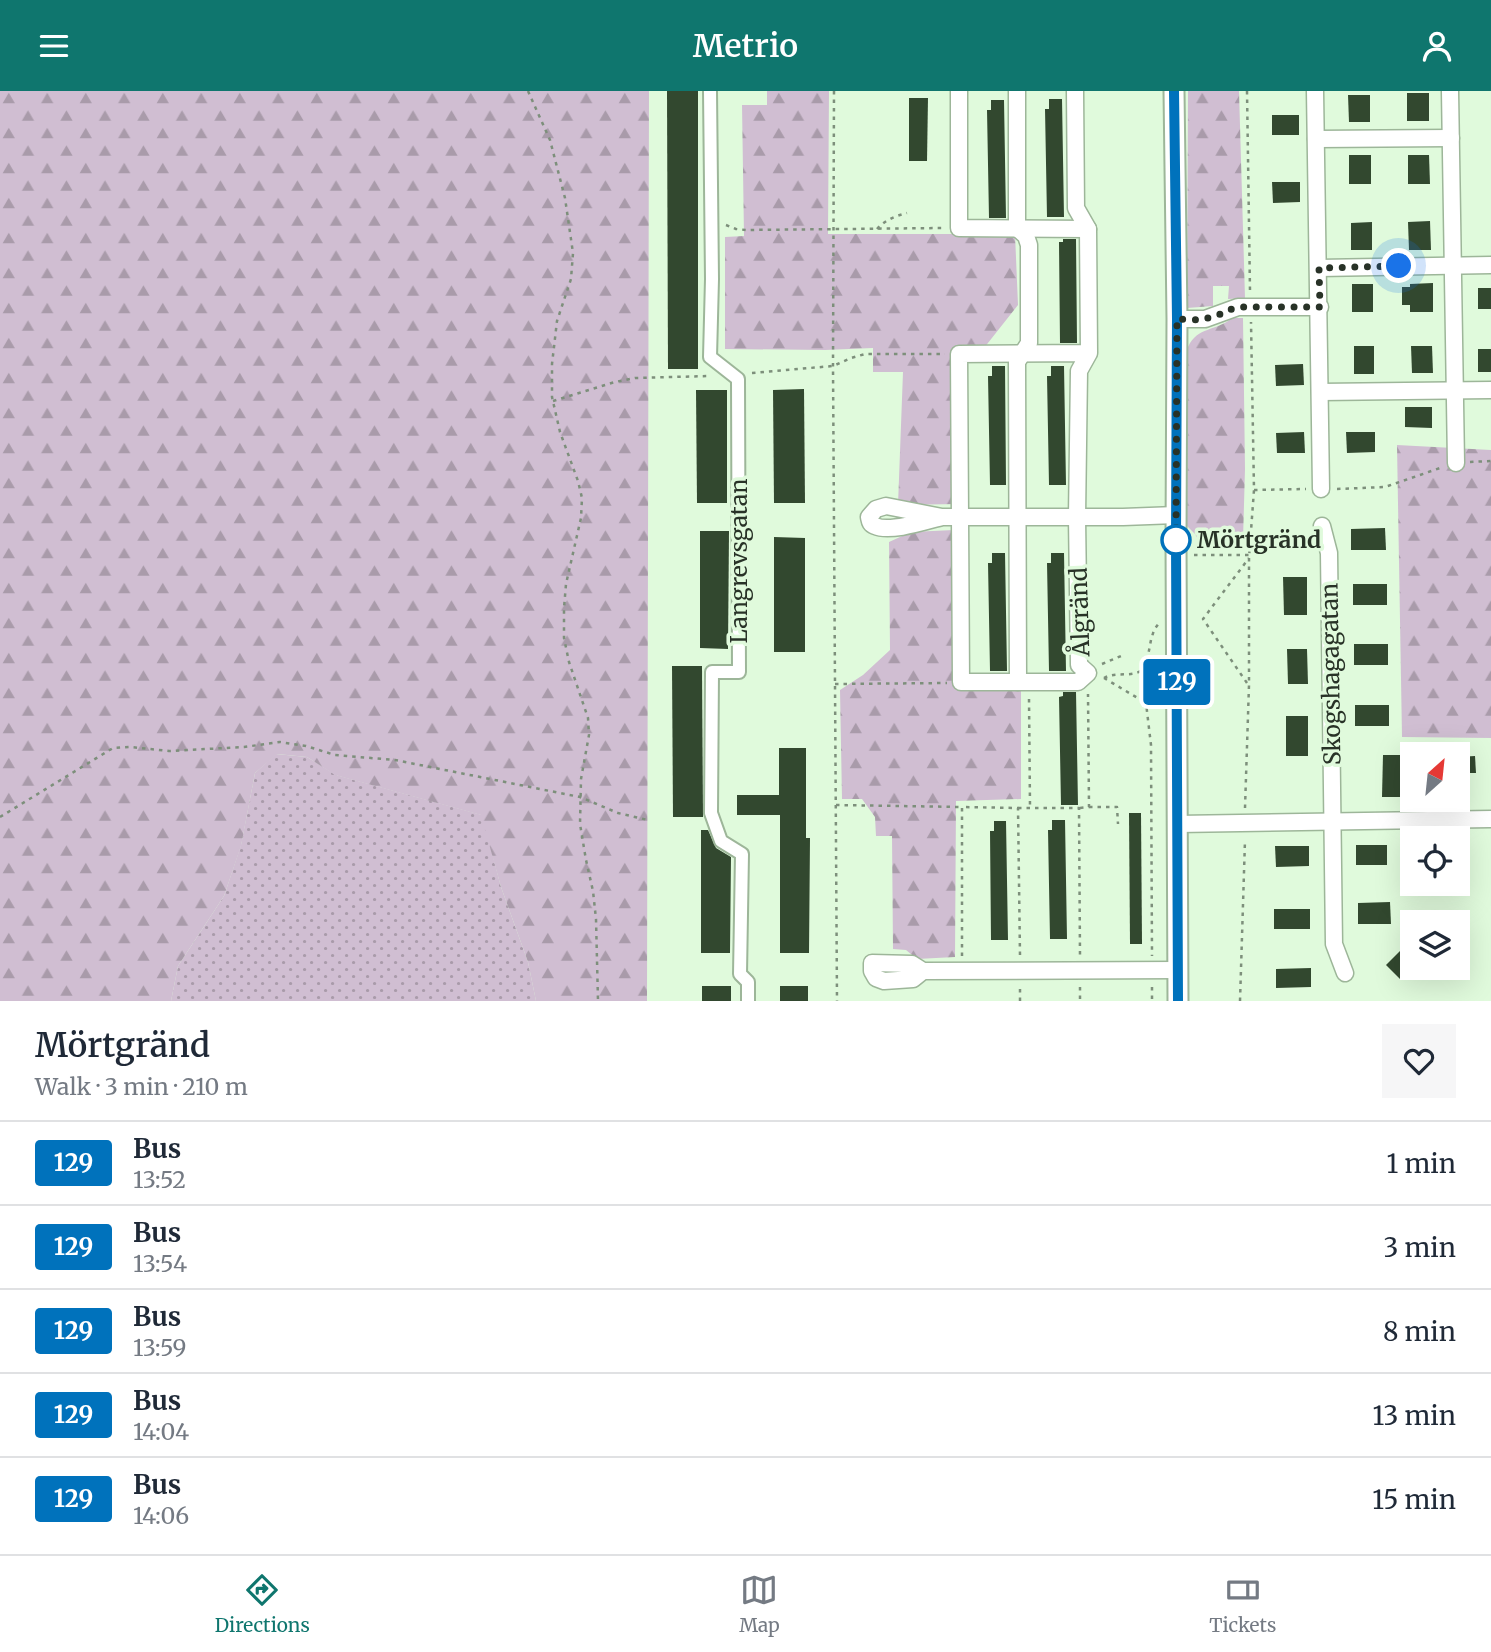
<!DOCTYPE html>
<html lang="en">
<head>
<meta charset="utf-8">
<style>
	:root { --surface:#fff; --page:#f6f6f7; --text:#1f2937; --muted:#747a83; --line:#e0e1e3; --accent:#0f766e }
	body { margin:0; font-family:Merriweather,serif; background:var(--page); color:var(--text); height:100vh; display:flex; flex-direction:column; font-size:26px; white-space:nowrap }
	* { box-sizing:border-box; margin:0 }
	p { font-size:23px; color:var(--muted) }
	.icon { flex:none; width:38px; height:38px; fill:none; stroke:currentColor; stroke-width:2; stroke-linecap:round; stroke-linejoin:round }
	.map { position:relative; height:910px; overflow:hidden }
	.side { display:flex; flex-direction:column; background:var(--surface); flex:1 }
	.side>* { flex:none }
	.badge { padding:0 14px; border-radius:5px; font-size:24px; line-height:46px }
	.needle { width:46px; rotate:27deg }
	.controls { position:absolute; left:1400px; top:651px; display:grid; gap:14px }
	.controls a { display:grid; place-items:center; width:70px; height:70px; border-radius:0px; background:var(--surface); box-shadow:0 7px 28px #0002; font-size:35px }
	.you { position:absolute; width:35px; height:35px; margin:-18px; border:5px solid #fff; border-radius:50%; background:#1a73e8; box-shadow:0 0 0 10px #1a73e833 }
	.map>.badge { position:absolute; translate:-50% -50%; box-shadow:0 0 0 4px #fff }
	.round { display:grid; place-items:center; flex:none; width:74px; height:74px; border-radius:0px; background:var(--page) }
	.overview { display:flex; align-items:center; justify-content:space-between; height:119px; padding:0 35px }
	h1 { font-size:33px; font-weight:600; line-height:52px }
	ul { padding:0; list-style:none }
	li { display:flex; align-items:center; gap:21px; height:84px; padding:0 35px; border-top:2px solid var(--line) }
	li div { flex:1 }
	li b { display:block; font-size:26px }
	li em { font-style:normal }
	li .badge { min-width:77px; font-weight:700; text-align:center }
	header { display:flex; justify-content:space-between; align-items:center; height:91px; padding:0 35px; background:var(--accent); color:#fff; font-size:32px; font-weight:600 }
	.tabs { display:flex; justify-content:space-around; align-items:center; height:98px; border-top:2px solid var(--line); background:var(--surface); font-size:19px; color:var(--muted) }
	.tabs a { display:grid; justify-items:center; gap:4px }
	.tabs .selected { color:var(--accent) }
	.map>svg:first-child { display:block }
	.grass { fill:url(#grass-dots) }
	.forest { fill:url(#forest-firs) }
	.building { fill:#32482f }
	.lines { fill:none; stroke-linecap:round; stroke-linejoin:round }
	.pedestrian-casing { stroke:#9db699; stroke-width:16 }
	.minor-casing { stroke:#9db699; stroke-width:19 }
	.tertiary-casing { stroke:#9db699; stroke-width:23 }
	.path { stroke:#7d8f7b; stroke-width:2.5; stroke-dasharray:3.5 5; stroke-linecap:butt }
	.pedestrian { stroke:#fff; stroke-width:12 }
	.minor { stroke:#fff; stroke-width:16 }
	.tertiary { stroke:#fff; stroke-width:19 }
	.line-casing { stroke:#fff; stroke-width:16 }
	.line { stroke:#0072bc; stroke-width:10 }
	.walk { stroke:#283227; stroke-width:7; stroke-dasharray:0 12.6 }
	.stop-dot { fill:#fff; stroke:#0072bc; stroke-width:3.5 }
	.labels { text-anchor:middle; stroke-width:7; stroke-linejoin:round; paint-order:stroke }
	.stop-label { font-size:23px; font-weight:bold; fill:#283227; stroke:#e0fadc; text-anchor:start }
	.street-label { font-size:23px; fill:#283227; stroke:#e0fadc }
</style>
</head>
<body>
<header><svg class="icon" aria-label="menu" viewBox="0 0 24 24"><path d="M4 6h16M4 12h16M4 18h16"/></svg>Metrio<svg class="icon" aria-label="person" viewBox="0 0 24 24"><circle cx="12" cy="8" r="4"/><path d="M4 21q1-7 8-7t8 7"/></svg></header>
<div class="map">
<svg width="1491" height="910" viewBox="0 0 1491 910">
	<defs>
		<pattern id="grass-dots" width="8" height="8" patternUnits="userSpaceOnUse" patternTransform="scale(1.75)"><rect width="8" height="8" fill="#d0bed2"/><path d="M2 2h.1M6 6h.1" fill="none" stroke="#a99baa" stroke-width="1.8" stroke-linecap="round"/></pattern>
		<pattern id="forest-firs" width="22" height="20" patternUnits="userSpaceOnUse" patternTransform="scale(1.75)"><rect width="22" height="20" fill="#d0bed2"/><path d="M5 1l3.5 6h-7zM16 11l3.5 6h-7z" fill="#a99baa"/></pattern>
	</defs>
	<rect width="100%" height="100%" fill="#e0fadc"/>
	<polygon class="grass" points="276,663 307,666 336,684 482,724 501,796 528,871 536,910 171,910 178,875 224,805 241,754 255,682"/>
	<g class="forest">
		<polygon points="0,0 649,0 647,910 536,910 528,871 501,796 481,724 335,684 307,666 277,663 255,682 241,755 224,805 178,875 171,910 0,910"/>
		<polygon points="767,0 829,0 828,143 1015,143 1018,214 984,257 958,256 958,413 898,414 903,281 873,281 873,257 825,259 725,258 725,146 744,145 742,14 767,14"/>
		<polygon points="1188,0 1239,0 1245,207 1228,208 1229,195 1213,195 1213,215 1187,217"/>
		<path d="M1232 227H1243L1245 378 1243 449 1236 455 1201 454 1195 443 1187 435 1188 256C1198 235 1215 241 1232 227Z"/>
		<polygon points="1397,354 1491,359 1491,647 1402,646"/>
		<polygon points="954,439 957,597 1021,599 1021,708 956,710 955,866 917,868 906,859 893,858 892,745 876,745 875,726 862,708 842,708 840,599 863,584 890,559 889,451 911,441"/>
	</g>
	<g class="building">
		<polygon points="667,0 698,0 698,278 668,278"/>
		<rect x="1407" y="2" width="22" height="28"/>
		<polygon points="1348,4 1370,4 1370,31 1349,31"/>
		<polygon points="909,7 928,7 927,70 909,70"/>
		<polygon points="1049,8 1062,8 1064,126 1047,126 1045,18 1049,18"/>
		<polygon points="991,9 1004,9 1006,127 989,127 987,19 991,19"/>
		<rect x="1272" y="24" width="27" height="20"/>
		<rect x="1349" y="64" width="22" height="29"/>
		<polygon points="1408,64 1429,64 1430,93 1408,93"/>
		<polygon points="1272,91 1300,91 1300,111 1273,112"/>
		<polygon points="1430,130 1431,159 1409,159 1408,131"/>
		<polygon points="1372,131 1372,159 1351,159 1351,132"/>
		<polygon points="1063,148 1076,148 1077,252 1060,252 1059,151 1063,151"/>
		<polygon points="1433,192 1433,221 1410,221 1410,214 1402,214 1402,196 1410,196 1410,193"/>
		<rect x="1352" y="193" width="21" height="28"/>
		<rect x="1478" y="197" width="13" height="21"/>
		<rect x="1354" y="255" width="20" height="28"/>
		<polygon points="1411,255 1432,255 1433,282 1412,282"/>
		<rect x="1478" y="258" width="13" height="23"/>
		<polygon points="1303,273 1304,294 1276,295 1275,274"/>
		<polygon points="992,275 1005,275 1006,394 990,394 988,285 992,285"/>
		<polygon points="1051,275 1064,275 1066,394 1049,394 1047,285 1051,285"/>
		<polygon points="804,298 805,412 774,412 773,299"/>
		<polygon points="696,299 727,299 727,412 697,412"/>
		<polygon points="1405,316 1432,316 1432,337 1405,336"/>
		<polygon points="1304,341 1305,362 1277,362 1276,342"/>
		<polygon points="1346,341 1375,341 1375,361 1347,362"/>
		<polygon points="1385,437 1386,459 1351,459 1351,438"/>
		<polygon points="700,440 729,440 728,558 700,557"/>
		<polygon points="774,446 805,447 805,561 774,561"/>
		<polygon points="992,462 1005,462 1007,580 990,580 988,472 992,472"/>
		<polygon points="1051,462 1064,462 1066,580 1049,580 1047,472 1051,472"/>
		<polygon points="1283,486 1307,486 1307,524 1284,524"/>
		<rect x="1353" y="493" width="34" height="21"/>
		<rect x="1354" y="553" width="34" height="21"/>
		<polygon points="1287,558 1307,558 1308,593 1288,593"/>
		<polygon points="672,575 702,575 703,726 673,726"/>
		<polygon points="1063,601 1076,601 1078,714 1061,714 1059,606 1063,605"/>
		<rect x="1355" y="614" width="34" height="21"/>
		<rect x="1286" y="625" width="22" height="40"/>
		<polygon points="779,657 806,657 806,747 810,747 809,862 780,862 780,724 737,724 737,704 779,704"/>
		<polygon points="1383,664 1402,664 1402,706 1382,706"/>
		<polygon points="1475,665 1476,682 1458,682 1458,666"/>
		<polygon points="1129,722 1141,722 1142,853 1130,853"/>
		<polygon points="1052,729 1065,729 1067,848 1050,848 1048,739 1052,739"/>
		<polygon points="994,730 1006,730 1008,849 991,849 990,740 994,740"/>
		<polygon points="701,739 708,739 716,757 731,766 730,862 701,862"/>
		<rect x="1356" y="754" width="31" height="20"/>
		<polygon points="1275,755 1309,755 1309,775 1276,776"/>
		<polygon points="1390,811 1391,833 1358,833 1358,812"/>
		<rect x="1274" y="818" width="36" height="20"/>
		<polygon points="1412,848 1412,878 1401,889 1386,874"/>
		<polygon points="1311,877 1311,896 1276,897 1276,878"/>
		<rect x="702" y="895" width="29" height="15"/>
		<rect x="780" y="895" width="28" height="15"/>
	</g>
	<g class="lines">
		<defs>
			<polyline id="pedestrian" points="710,0 712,188 710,266 738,288 739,581 712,581 711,722 721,750 742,763 740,883 748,891 748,910"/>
			<g id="minor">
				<polyline points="959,0 959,137 1088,138"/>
				<polyline points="1017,0 1017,137 1026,145 1029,154 1029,252 1017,271 1018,591"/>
				<polyline points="1075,0 1076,117 1088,138 1089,262 1079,280 1077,426 1079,574 1088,582 1078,591 961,591 959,263 1089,262"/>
				<polyline points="1315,0 1321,398"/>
				<polyline points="1450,0 1456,372"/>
				<polyline points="1316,48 1451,47"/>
				<polyline points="1319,177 1491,174"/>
				<polyline points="1177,228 1205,228 1238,216 1320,216"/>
				<polyline points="1320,301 1491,299"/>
				<path d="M942 426C926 430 890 442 875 435 870 433 870 431 869 426L876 418 886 415 942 426H1123L1176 424"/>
				<polyline points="1322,435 1329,462 1334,853 1345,882"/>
				<polyline points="1178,733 1491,728"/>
				<polyline points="923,880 913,888 884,890 876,887 872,880 872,872 912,873 923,880 1178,879"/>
			</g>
			<polyline id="tertiary" points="1174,0 1177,228 1176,449 1178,910"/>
		</defs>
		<use href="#pedestrian" class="pedestrian-casing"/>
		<use href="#minor" class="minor-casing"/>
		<use href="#tertiary" class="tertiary-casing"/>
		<g class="path">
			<polyline points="528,0 550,49 565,107 573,162 571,188 557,230 552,273 552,306 560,341 578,390 582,407 581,427 566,493 564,517 564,547 569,571 588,627 589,644 581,688 580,733 586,769 593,800 596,828 598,910"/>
			<polyline points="834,0 833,275 837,910"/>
			<polyline points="1247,0 1250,200"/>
			<polyline points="726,134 736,138 746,139 942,137"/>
			<path d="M877 138C885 129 895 125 907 122"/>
			<polyline points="752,282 833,275 851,267 865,263 945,263"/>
			<polyline points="553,310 615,291 635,287 710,285"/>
			<polyline points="1470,371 1491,370"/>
			<polyline points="1337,398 1385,396 1443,376"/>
			<polyline points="1254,399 1306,398"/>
			<polyline points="1194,464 1249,464"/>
			<polyline points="1102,573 1121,565"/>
			<polyline points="1146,575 1146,612 1151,654 1152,865"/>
			<path d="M1104 587C1118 579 1136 589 1146 575L1151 549 1154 539 1159 532"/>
			<polyline points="1104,587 1146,612"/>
			<polyline points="1247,592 1203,528 1249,467"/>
			<polyline points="835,593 947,592"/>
			<polyline points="1029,608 1030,716"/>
			<polyline points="836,714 962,716"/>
			<polyline points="1089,716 1117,716 1118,733"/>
			<polyline points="1018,717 1079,717 1080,865"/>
			<polyline points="1080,717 1089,716 1088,603"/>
			<polyline points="1245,717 1249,594 1249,467 1254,399 1251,231"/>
			<polyline points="0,726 113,657 130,656 169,660 244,656 280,651 306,655 335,664 395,669 580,706 618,722 648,729"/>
			<polyline points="962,865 962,716 1018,717 1020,865"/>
			<polyline points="1080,896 1080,910"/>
			<polyline points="1152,896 1152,910"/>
			<polyline points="1020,910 1020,896"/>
			<polyline points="1240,910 1245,749"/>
		</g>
		<use href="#pedestrian" class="pedestrian"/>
		<use href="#minor" class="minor"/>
		<use href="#tertiary" class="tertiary"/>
	</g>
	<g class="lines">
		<defs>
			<polyline id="line" points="1174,0 1177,228 1176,449 1178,910"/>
		</defs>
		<use href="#line" class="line-casing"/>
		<use href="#line" class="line"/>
		<path class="walk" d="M1176 449 1177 228C1187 228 1199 230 1208 227 1219 225 1227 219 1238 216H1320L1319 177 1399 175"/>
	</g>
	<circle class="stop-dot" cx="1176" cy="449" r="14"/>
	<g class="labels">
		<g class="stop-label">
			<text x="1197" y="457">Mörtgränd</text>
		</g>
		<g class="street-label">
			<text transform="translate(739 470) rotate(-90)" y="8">Langrevsgatan</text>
			<text transform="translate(1080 521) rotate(-92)" y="8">Ålgränd</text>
			<text transform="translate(1331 583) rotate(-91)" y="8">Skogshagagatan</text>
		</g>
	</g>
</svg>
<div class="controls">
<a><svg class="needle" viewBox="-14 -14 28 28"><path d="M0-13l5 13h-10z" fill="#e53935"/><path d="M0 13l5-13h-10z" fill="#747a83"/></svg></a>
<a><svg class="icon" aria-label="locate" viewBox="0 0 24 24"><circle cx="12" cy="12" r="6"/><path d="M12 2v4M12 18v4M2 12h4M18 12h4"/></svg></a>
<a><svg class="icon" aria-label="layers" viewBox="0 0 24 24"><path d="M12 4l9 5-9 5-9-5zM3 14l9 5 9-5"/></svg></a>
</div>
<div class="you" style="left:1399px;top:175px"></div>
<b class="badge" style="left:1177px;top:591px;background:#0072bc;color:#fff">129</b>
</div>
<section class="side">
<div class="overview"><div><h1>Mörtgränd</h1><p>Walk · 3 min · 210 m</p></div><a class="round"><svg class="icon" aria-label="heart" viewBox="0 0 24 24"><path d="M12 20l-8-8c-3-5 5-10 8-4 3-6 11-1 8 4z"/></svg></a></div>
<ul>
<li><span class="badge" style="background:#0072bc;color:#fff">129</span><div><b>Bus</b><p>13:52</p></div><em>1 min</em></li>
<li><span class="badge" style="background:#0072bc;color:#fff">129</span><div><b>Bus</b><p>13:54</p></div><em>3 min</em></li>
<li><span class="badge" style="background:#0072bc;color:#fff">129</span><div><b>Bus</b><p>13:59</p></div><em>8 min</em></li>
<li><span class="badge" style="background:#0072bc;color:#fff">129</span><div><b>Bus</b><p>14:04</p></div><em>13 min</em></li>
<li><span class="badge" style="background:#0072bc;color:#fff">129</span><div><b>Bus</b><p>14:06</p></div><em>15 min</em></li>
</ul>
</section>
<nav class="tabs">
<a class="selected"><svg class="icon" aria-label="directions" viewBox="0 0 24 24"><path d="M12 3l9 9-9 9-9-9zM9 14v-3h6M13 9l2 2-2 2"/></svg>Directions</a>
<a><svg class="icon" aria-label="map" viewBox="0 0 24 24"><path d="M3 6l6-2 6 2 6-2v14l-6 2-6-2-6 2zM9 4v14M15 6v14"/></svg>Map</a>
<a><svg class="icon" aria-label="tickets" viewBox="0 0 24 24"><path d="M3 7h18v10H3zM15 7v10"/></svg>Tickets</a>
</nav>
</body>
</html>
